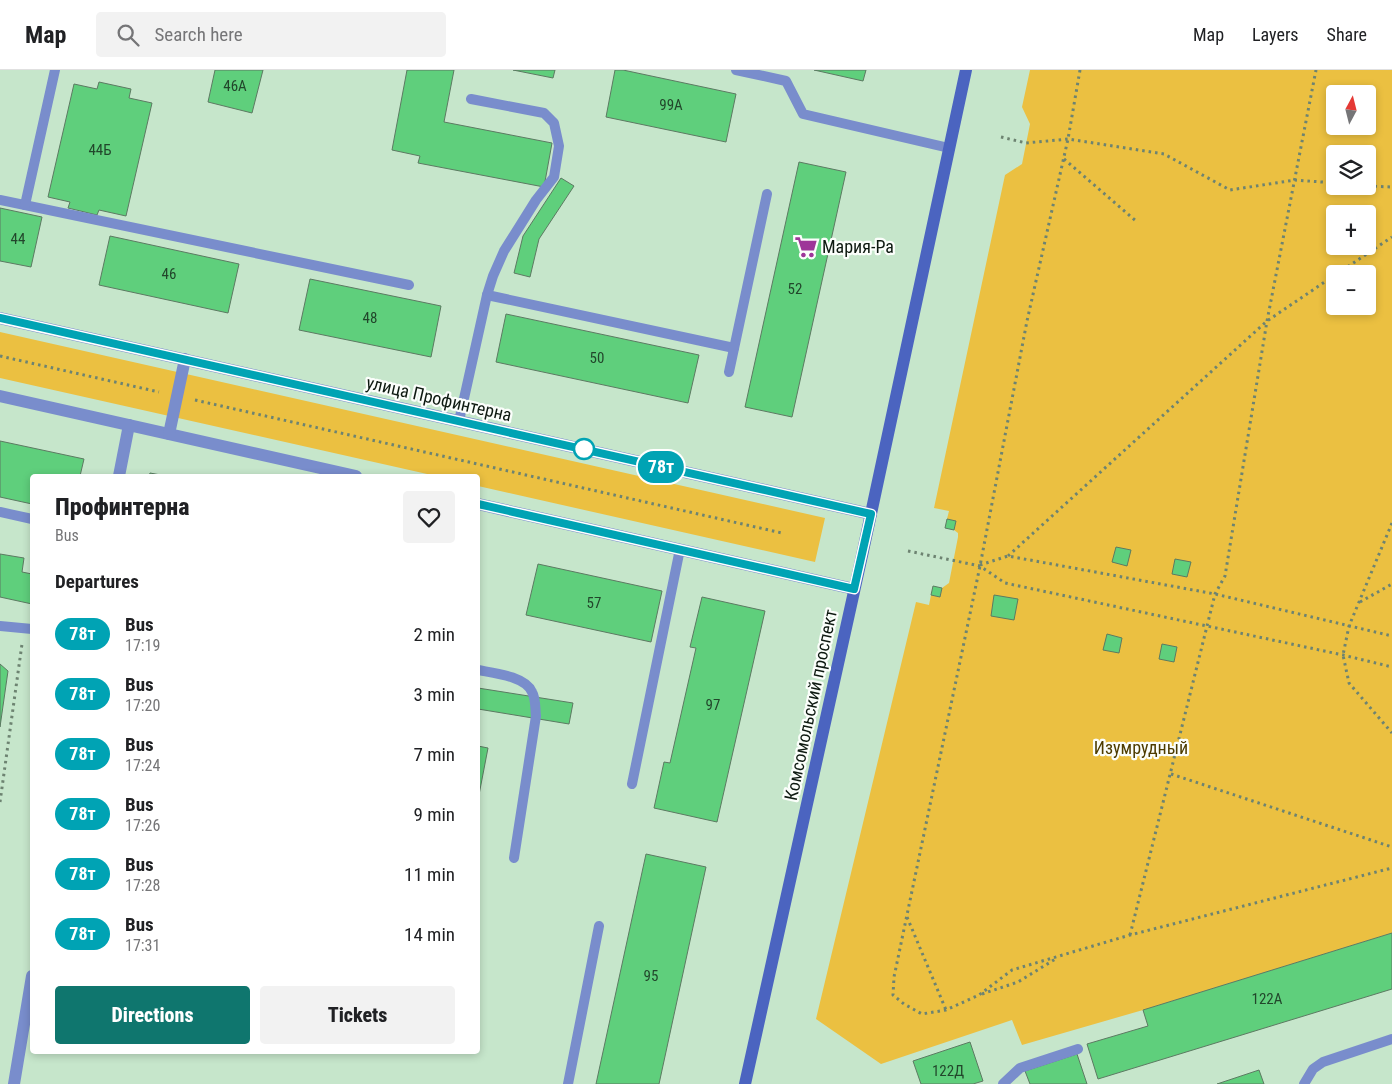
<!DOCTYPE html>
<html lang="en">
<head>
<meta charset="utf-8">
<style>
	:root { --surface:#fff; --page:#f2f2f2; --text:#202124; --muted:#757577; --line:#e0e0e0; --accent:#0f766e }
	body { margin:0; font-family:"Roboto Condensed",sans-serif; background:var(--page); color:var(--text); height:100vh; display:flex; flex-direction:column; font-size:19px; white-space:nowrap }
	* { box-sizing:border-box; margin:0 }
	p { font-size:16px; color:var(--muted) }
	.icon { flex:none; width:28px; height:28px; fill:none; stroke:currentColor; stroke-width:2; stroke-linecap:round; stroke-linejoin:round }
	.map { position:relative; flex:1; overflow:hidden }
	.side { position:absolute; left:30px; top:404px; width:450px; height:580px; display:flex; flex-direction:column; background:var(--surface); border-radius:5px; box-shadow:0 2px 8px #0003 }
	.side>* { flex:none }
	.badge { padding:0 10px; border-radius:16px; font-size:18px; line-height:32px }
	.needle { width:32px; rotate:7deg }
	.controls { position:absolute; left:1326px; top:15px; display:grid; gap:10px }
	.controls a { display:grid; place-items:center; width:50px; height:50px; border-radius:5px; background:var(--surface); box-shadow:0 2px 8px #0003; font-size:25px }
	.map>.badge { position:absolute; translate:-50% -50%; box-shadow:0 0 0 2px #fff }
	h2 { padding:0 25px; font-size:19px; line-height:45px }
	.round { display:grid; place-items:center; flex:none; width:52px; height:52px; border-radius:5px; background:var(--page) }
	.head { display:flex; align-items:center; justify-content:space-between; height:85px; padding:0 25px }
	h1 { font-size:24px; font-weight:800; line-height:38px }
	.cta { display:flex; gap:10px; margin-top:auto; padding:10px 25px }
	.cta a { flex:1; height:58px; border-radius:5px; background:var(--accent); color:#fff; font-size:20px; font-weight:800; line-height:58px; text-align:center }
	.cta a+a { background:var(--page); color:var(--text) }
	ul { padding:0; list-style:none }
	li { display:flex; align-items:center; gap:15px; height:60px; padding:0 25px }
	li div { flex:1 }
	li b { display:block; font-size:19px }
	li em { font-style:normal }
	li .badge { min-width:55px; font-weight:700; text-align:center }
	header { display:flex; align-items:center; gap:30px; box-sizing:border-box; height:70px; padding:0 25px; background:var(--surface); border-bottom:1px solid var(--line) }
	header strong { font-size:24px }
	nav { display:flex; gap:28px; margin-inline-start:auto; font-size:18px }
	.search { width:350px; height:45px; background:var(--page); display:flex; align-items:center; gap:12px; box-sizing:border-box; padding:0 18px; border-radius:5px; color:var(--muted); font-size:19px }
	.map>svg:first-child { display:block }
	.green { fill:#ebc041; fill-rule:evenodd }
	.building { fill:#5fcf7c; stroke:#5c7a62 }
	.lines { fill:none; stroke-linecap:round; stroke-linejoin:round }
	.path { stroke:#6d8371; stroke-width:3; stroke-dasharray:2.5 4; stroke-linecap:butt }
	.service { stroke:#798dcc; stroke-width:10 }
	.minor { stroke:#798dcc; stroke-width:12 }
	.tertiary { stroke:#798dcc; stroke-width:12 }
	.secondary { stroke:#4b64c0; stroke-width:12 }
	.line-casing { stroke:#fff; stroke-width:11 }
	.line { stroke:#00a3b4; stroke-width:8 }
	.stop-dot { fill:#fff; stroke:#00a3b4; stroke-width:2.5 }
	.labels { text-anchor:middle; stroke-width:4.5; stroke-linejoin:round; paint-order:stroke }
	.number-label { font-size:15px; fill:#22462b }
	.poi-label { font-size:18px; fill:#0d1910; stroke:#fbfefb; text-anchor:start }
	.street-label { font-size:18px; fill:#0d1910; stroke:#fbfefb }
	.park-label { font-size:18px; fill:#4e3c00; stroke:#fbfefb }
</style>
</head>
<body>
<header>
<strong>Map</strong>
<div class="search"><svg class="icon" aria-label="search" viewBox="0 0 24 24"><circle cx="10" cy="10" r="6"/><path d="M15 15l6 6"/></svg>Search here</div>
<nav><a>Map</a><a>Layers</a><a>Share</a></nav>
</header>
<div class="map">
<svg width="1392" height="1014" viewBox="0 0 1392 1014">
	<rect width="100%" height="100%" fill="#c6e6cb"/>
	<g class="green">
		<path d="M1030 0H1392V863L1143 940 1022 975 1012 950 881 994 816 949 916 532 929 535 931 525 940 527 942 518 949 513 958 467V463L954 460 956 451 947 449 949 441 934 438 1005 105 1022 94 1030 54 1022 37ZM1335 24H1368V56H1335ZM1335 84H1368V116H1335ZM1335 144H1368V176H1335ZM1335 204H1368V236H1335Z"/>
		<polygon points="0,262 825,448 815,492 478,416 478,406 436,406 0,308"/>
	</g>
	<g class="building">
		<polygon points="215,0 263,0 252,43 208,32"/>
		<polygon points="407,0 454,0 444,52 552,73 544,117 418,93 420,86 392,80"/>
		<polygon points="513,0 555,0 553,8"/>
		<polygon points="615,0 623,0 736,24 726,72 606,47"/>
		<polygon points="814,0 866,0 863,11"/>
		<polygon points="99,12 131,19 129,28 152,33 126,146 99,140 97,145 68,138 70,132 48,127 74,14 97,19"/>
		<polygon points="799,92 846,102 792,347 745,337"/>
		<polygon points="561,108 574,116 539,169 530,207 514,203 523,166"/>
		<polygon points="0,138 42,147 31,197 0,191"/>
		<polygon points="110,166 239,194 228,243 99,215"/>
		<polygon points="310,209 441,236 431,287 299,260"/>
		<polygon points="506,244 699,285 688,333 496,292"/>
		<polygon points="0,371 84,389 80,406 32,406 32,434 0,427"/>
		<polygon points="150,403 166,406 149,406"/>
		<polygon points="947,449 956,451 954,460 945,458"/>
		<polygon points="1116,477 1131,480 1127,496 1112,492"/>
		<polygon points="0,484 24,488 22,502 32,504 32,534 0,527"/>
		<polygon points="1175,489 1191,492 1187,507 1172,504"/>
		<polygon points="538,494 662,521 651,572 526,545"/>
		<polygon points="933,516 942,518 940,527 931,525"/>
		<polygon points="994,525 1018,529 1014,550 991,546"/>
		<polygon points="702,527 765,541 717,752 654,738 664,692 670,693 696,578 690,577"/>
		<polygon points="1107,564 1122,568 1119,583 1103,580"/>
		<polygon points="1162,574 1177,577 1174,592 1159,589"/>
		<polygon points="0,594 8,601 0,657"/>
		<polygon points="478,618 573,633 569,654 478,639"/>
		<polygon points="478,676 488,678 478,730"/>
		<polygon points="646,784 706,797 659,1014 596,1014"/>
		<polygon points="1392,863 1392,919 1098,1009 1087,974 1148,956 1143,940"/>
		<polygon points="970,972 983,1011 973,1014 921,1014 913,991"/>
		<polygon points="1077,984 1087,1014 1030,1014 1025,1001"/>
		<polygon points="1259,1000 1264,1014 1217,1014"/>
	</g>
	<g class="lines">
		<g class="path">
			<polyline points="1080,0 1068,69 1027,251 980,496 894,907 893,925 904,934 922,944 946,940 979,925 1012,900 1130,865 1392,798"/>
			<polyline points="1001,67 1026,73 1068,69 1164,84 1230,120 1295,110 1335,113"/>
			<polyline points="1064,89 1136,151"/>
			<polyline points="1368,116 1392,117"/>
			<polyline points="1337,204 1392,167"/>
			<polyline points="0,286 159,322"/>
			<polyline points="195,330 782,463"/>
			<polyline points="1392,453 1349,556 1343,585 1349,613 1392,663"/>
			<polyline points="908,481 980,496 1005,513 1343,585 1392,597"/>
			<polyline points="1008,486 1267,251 1335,205"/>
			<polyline points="980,495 1008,486 1215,524 1392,566"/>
			<polyline points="1360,532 1392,514"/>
			<polyline points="1171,704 1392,777"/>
			<polyline points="0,732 22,574"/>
			<polyline points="907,847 946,940"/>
			<polyline points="1130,865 1215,524 1225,506 1267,251 1316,0"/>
			<polyline points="982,924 1018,912 1057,888"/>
		</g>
		<g class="service">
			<polyline points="736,0 786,11 803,44 949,78"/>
			<polyline points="0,130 409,215"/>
			<polyline points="25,135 55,0"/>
			<polyline points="487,225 734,278"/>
			<polyline points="729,302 767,124"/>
			<polyline points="459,351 487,225 493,206 504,181 536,130 554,107 559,76 554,53 544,43 471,29"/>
			<polyline points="0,442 32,449"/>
			<polyline points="0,556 32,559"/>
			<path d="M478 600C493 603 525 606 532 622 536 629 535 638 536 646L514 788"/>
			<polyline points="632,714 680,479"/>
			<polyline points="568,1014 599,856"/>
			<polyline points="1003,1014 1020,998 1078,979"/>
			<polyline points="1304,1014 1313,999 1323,992 1392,969"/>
		</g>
		<g class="minor">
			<polyline points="119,406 129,355"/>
			<polyline points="14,1014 32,906"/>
		</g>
		<g class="tertiary">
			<polyline points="0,248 871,444"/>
			<polyline points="0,326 356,406"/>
			<polyline points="169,364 185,289"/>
			<polyline points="478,434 854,519"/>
		</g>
		<polyline class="secondary" points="745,1014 863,481 966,0"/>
	</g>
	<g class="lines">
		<defs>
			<polyline id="line" points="0,248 871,444 854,519 478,434"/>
		</defs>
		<use href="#line" class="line-casing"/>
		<use href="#line" class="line"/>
	</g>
	<defs>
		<symbol id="supermarket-bare" viewBox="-9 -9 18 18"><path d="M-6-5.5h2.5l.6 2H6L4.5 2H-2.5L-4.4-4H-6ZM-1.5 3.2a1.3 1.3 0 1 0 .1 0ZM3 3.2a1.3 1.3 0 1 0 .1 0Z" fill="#9e3699" stroke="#fbfefb" stroke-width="2.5" paint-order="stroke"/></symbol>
	</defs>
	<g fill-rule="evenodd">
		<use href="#supermarket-bare" x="790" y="161" width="32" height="32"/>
	</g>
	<circle class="stop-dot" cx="584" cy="379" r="10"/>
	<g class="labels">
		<g class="number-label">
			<text x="235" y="21">46А</text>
			<text x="671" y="40">99А</text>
			<text x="100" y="85">44Б</text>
			<text x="18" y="174">44</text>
			<text x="169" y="209">46</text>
			<text x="795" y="224">52</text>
			<text x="370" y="253">48</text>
			<text x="597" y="293">50</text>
			<text x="594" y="538">57</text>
			<text x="713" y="640">97</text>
			<text x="651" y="911">95</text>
			<text x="1267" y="934">122А</text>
			<text x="948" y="1006">122Д</text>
		</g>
		<g class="poi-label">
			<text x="822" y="183">Мария-Ра</text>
		</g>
		<g class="street-label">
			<text transform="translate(439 329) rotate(13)" y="6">улица Профинтерна</text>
			<text transform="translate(811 635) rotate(-78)" y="6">Комсомольский проспект</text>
		</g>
		<g class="park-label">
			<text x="1141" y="684">Изумрудный</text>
		</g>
	</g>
</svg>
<div class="controls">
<a><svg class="needle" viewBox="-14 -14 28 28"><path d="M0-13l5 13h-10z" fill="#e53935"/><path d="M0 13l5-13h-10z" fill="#757577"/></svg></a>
<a><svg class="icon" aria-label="layers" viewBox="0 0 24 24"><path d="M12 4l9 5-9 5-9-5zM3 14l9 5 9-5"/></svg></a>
<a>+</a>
<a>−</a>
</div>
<b class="badge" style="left:661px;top:397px;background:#00a3b4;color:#fff">78т</b>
<section class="side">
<div class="head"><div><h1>Профинтерна</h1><p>Bus</p></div><a class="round"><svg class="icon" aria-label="heart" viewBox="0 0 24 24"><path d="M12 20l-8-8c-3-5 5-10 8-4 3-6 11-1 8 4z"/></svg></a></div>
<h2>Departures</h2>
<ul>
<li><span class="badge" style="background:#00a3b4;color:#fff">78т</span><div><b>Bus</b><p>17:19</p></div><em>2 min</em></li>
<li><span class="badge" style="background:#00a3b4;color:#fff">78т</span><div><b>Bus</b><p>17:20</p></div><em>3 min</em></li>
<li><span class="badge" style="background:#00a3b4;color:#fff">78т</span><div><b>Bus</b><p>17:24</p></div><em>7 min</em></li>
<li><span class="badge" style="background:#00a3b4;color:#fff">78т</span><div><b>Bus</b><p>17:26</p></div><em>9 min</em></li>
<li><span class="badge" style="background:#00a3b4;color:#fff">78т</span><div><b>Bus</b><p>17:28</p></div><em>11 min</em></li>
<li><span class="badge" style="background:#00a3b4;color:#fff">78т</span><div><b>Bus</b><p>17:31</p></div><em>14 min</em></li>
</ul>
<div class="cta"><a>Directions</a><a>Tickets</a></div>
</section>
</div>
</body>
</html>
